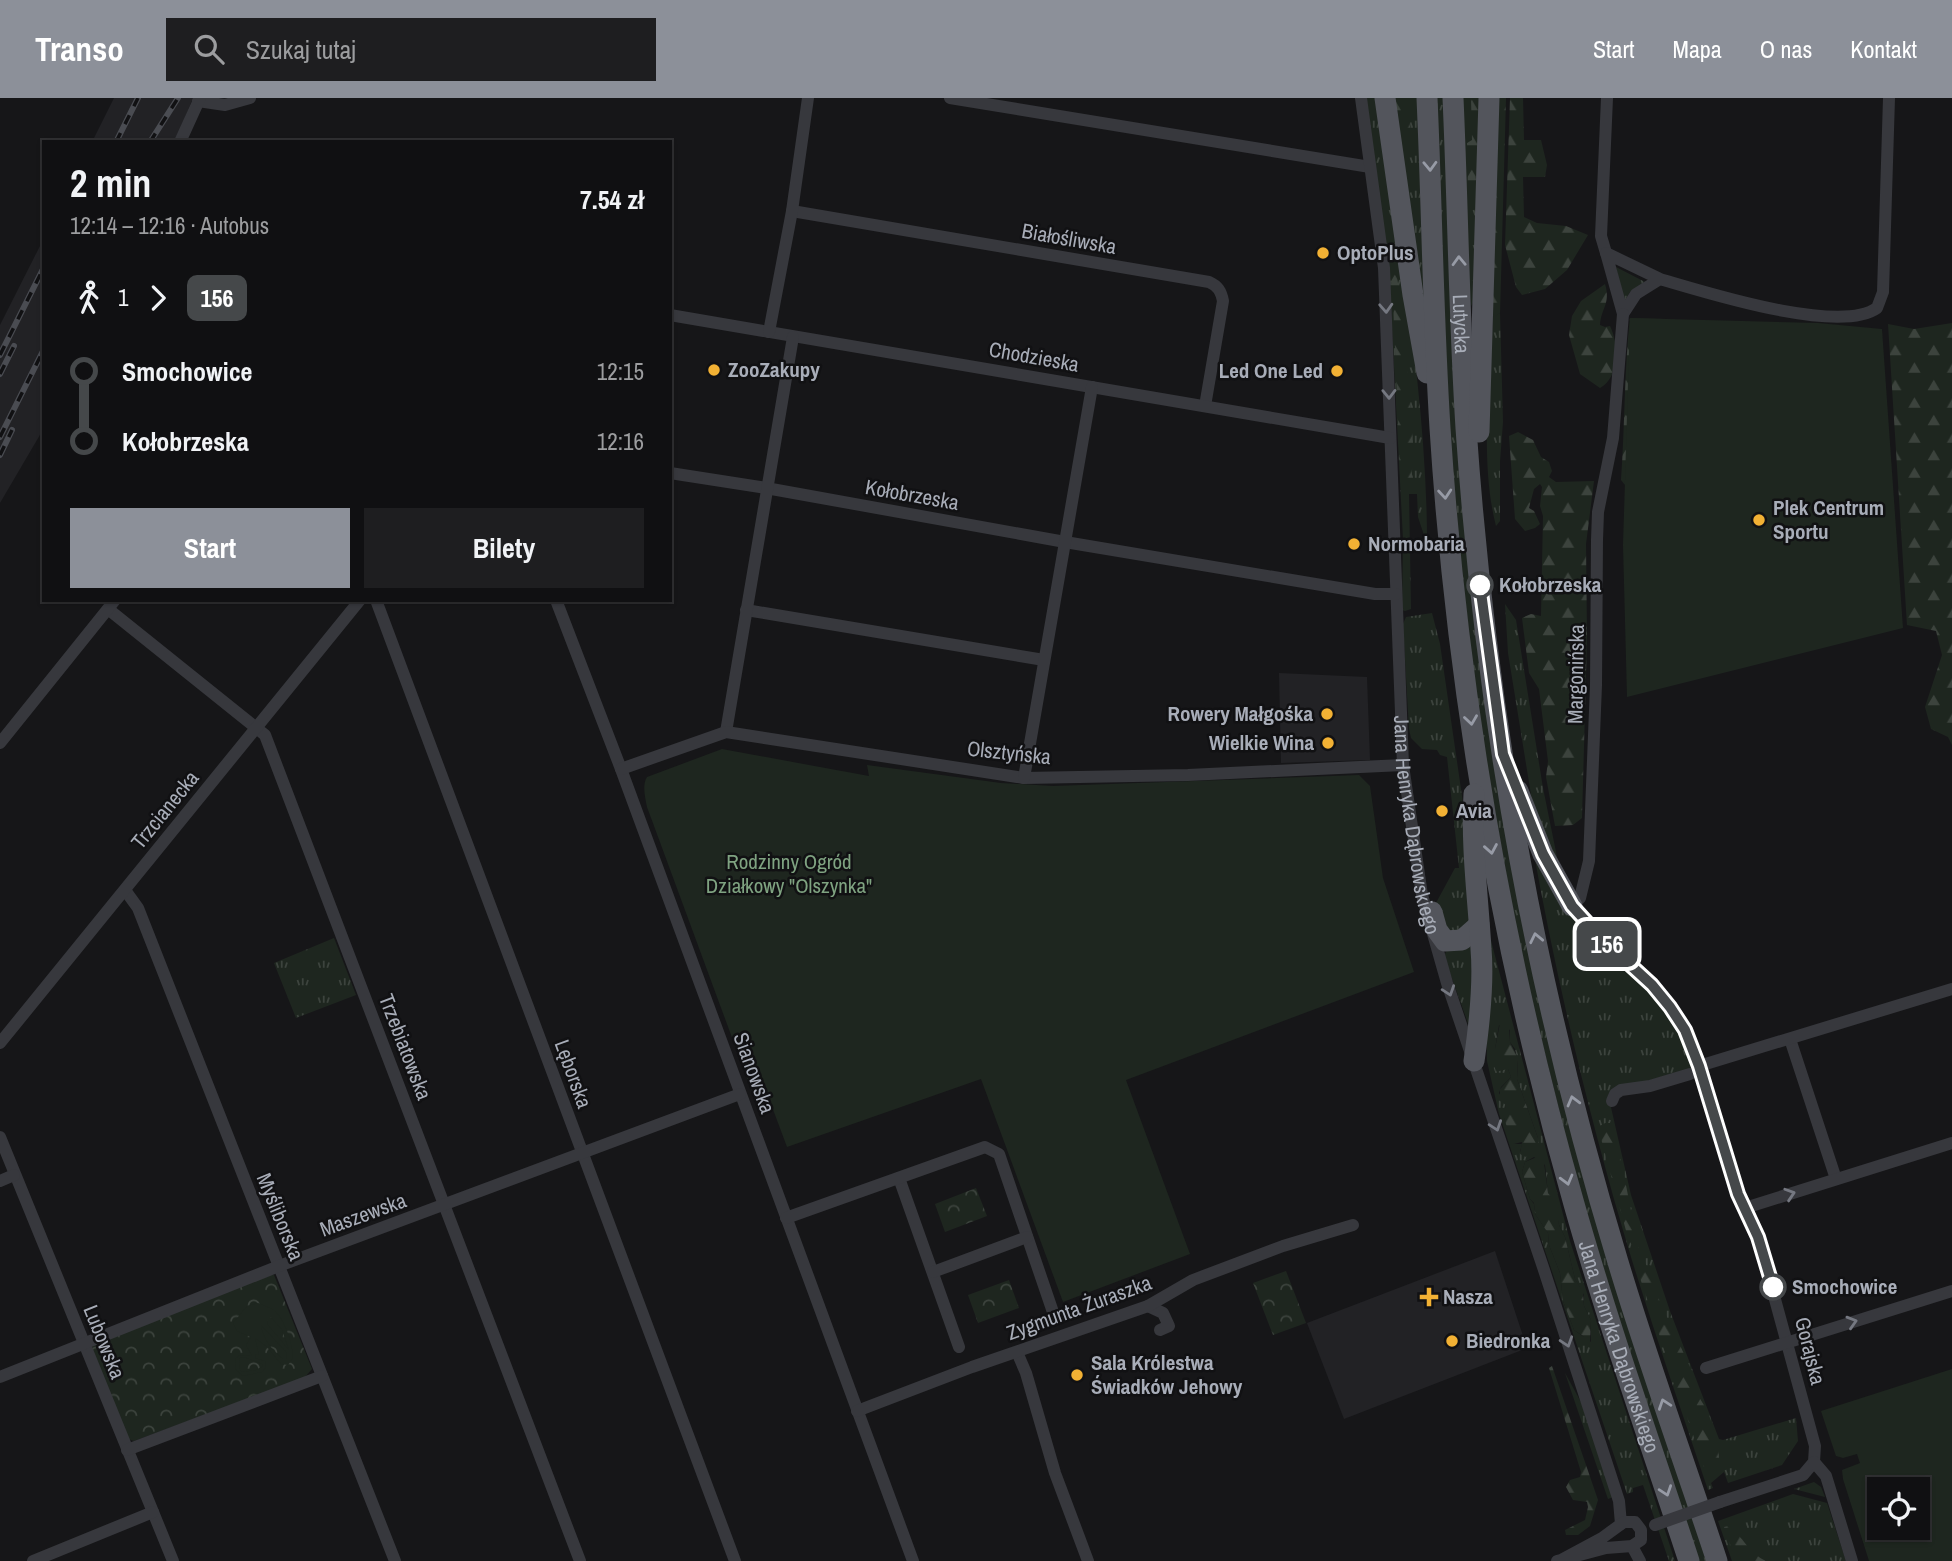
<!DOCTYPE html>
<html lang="pl">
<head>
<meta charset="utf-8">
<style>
	:root { --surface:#101012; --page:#1e1e20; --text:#f1f3f6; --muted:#9c9d9f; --line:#303032; --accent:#8c9099 }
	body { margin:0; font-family:"Archivo Narrow",sans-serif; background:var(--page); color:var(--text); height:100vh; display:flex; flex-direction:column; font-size:26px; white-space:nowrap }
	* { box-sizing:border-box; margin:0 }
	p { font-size:23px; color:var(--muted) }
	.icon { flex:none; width:38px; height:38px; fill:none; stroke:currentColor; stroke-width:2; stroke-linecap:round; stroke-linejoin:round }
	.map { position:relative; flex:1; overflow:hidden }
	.details { position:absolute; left:42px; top:42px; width:630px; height:462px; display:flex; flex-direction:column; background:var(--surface); border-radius:0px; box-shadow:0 2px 5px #0004,0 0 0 2px var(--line) }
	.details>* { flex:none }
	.badge { padding:0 14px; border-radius:10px; font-size:24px; line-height:46px }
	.tools { position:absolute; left:1867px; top:1379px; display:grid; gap:14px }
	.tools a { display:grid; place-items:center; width:63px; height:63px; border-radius:0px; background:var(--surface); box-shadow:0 2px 5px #0004,0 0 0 2px var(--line); font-size:35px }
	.map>.badge { position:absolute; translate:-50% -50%; box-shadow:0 0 0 4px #fff }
	.legs { display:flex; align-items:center; gap:10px; height:77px; padding:0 28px; font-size:23px }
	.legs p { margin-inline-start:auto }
	.overview { display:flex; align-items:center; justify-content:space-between; height:119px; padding:0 28px }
	h1 { font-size:38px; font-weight:800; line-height:52px }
	.action { display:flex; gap:14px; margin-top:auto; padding:14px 28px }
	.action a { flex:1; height:80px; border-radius:0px; background:var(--accent); color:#fff; font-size:28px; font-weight:800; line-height:80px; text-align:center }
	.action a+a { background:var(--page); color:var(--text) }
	ul { padding:0 28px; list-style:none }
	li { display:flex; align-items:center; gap:24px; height:70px; font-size:26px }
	li i { display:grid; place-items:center; width:10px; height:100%; margin:0 9px; background:currentColor }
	li i::after { content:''; width:18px; height:18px; margin:-9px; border:5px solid; border-radius:50%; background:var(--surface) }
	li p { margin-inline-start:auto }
	li:first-child i { background:linear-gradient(#0000 50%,currentColor 0) }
	li:last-child i { background:linear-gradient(currentColor 50%,#0000 0) }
	header { display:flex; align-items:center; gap:42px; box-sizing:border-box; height:98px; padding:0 35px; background:var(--accent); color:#fff }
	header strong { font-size:33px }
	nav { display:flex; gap:38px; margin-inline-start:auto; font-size:24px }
	.search { width:490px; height:63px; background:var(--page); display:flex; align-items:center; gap:18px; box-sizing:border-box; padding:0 24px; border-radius:0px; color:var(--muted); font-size:26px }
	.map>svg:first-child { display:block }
	.built { fill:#222225 }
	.grass { fill:url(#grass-tufts); fill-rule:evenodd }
	.forest { fill:url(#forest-firs) }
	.park { fill:url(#park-crowns) }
	.garden { fill:#1e261f; fill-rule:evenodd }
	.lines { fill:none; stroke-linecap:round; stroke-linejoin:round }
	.minor { stroke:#37383d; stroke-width:12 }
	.primary { stroke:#53555c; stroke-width:21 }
	.rail-casing { stroke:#4a4c52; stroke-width:6 }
	.rail { stroke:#111113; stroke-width:3.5; stroke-dasharray:10; stroke-linecap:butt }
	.minor-bridge { stroke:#37383d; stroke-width:12 }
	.oneway { stroke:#979ba6 }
	.oneway2 { stroke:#757881 }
	.line-1-casing { stroke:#fff; stroke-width:16 }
	.line-1 { stroke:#45484a; stroke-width:10 }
	.poi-dot { fill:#f2b134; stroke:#111113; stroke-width:2.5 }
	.stop-1-dot { fill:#fff; stroke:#45484a; stroke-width:3.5 }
	.labels { text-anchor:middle; stroke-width:5; stroke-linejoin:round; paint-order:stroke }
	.street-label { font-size:21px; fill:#a8adb8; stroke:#111113 }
	.poi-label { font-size:21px; font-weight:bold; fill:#a8adb8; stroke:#111113; text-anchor:start }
	.stop-label { font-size:21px; font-weight:bold; fill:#a8adb8; stroke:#111113; text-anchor:start }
	.park-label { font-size:21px; fill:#7fa381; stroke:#111113 }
</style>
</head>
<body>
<header>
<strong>Transo</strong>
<div class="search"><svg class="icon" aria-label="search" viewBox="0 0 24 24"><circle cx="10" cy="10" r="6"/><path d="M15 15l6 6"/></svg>Szukaj tutaj</div>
<nav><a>Start</a><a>Mapa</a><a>O nas</a><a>Kontakt</a></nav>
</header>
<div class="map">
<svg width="1952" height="1463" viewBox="0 0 1952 1463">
	<defs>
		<pattern id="grass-tufts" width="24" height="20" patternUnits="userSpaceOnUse" patternTransform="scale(1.75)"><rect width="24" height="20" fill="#1e261f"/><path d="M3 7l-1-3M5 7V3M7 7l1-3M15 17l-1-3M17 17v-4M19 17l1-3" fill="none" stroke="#3c433d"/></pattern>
		<pattern id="forest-firs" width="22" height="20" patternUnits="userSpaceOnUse" patternTransform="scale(1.75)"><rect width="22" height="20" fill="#1e261f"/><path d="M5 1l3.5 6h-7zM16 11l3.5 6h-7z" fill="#3c433d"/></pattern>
		<pattern id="park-crowns" width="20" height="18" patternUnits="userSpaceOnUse" patternTransform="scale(1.75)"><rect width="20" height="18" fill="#1e261f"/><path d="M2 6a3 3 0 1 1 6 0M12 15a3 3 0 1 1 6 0" fill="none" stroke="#3c433d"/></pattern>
	</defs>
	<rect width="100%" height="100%" fill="#161618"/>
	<g class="built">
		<polygon points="114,0 193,0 175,44 92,44"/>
		<polygon points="44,140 44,330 0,405 0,227"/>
		<polygon points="1279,575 1367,579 1370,662 1281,665"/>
		<polygon points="1495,1153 1527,1250 1344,1321 1307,1225"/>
	</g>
	<g class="grass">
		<path d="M1366 0H1378C1398 145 1426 292 1427 439L1425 440 1418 419 1417 396H1409L1411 511 1405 513 1402 512 1403 441 1389 172Z"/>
		<polygon points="1393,0 1420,0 1428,246"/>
		<polygon points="1435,0 1446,0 1454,237 1518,788 1709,1463 1697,1463 1587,1123 1522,864 1479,624 1449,357"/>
		<polygon points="1461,0 1482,0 1475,201 1471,208 1467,158"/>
		<polygon points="1616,169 1645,184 1630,194 1624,204"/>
		<path d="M1500 215 1503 324 1500 363V423L1496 428C1480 366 1489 283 1493 219Z"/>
		<polygon points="1505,506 1516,522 1543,690 1558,764 1534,715 1508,555"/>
		<polygon points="1432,515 1440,546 1465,719 1472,824 1451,838 1436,812 1436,805 1455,770 1459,770 1447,659 1440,657 1437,652 1422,651 1411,640 1409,631 1403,526 1406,519"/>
		<path d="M1532 745C1546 772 1558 802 1577 825 1607 858 1646 883 1671 921 1679 935 1685 951 1691 965V971L1618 991 1610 1005 1631 1097 1670 1213 1719 1341 1723 1342 1796 1320 1798 1343 1782 1367 1728 1385 1724 1374 1711 1385 1713 1390 1708 1392C1682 1314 1655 1237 1631 1159 1590 1023 1557 885 1532 745Z"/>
		<path d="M1485 834 1489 835 1570 1143 1675 1463H1669L1643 1387 1633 1390V1394L1627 1396 1499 1016 1487 963ZM1499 927 1510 932V944L1515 951 1518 965 1517 981 1538 1040 1520 1054 1522 1046H1514L1504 1020 1506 1007 1499 995 1501 989 1511 979 1508 971 1495 970V951ZM1534 1059 1545 1067 1548 1095 1554 1104 1559 1127 1565 1139 1575 1181 1584 1197V1208L1591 1222V1244L1574 1232 1563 1203 1560 1175 1549 1147 1548 1135 1535 1116 1534 1106 1530 1101 1522 1074 1525 1064Z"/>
		<polygon points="334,840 356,897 296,920 274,865"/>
		<polygon points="1472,845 1474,942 1444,858 1447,852"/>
		<polygon points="1565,1275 1582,1306 1613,1399 1608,1401"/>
		<polygon points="1814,1384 1821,1389 1825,1399 1794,1391"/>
		<polygon points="1793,1396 1827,1405 1846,1463 1732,1463 1718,1423"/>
	</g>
	<g class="forest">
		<polygon points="1393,0 1409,0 1411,40 1408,56 1401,59"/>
		<polygon points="1471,0 1482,0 1475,88 1471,100 1468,92 1467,45 1472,42"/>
		<polygon points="1496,0 1506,0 1500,215 1494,219 1489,218"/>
		<polygon points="1510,0 1523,0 1524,42 1541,42 1547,67 1545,79 1523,79 1524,119 1537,125 1566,128 1588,137 1567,172 1545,191 1522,197 1516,189 1505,147"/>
		<path d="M1390 148 1393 149C1400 196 1405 243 1409 290 1412 320 1415 351 1411 382L1404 385 1401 383 1400 377 1393 200 1387 150Z"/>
		<path d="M1605 186C1611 206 1601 210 1600 227L1605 229 1610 228C1619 246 1620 279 1600 290L1580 276 1569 237 1572 218 1581 203Z"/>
		<path d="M1630 220 1662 221 1625 387 1621 382C1625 328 1624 274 1630 220Z"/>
		<polygon points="1952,225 1952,647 1948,639 1931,631 1925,609 1942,557 1936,533 1907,527 1888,226 1914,231"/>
		<polygon points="1518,334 1533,342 1541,359 1549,364 1552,373 1549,379 1556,384 1594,383 1586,446 1587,540 1582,720 1573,727 1555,728 1546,679 1548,663 1539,591 1529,575 1522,520 1531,516 1541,518 1543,418 1540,408 1542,389 1540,386 1534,391 1529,410 1534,413 1540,426 1535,430 1525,433 1515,421 1509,338"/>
		<polygon points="1500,925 1505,925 1509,929 1510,944 1518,960 1517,981 1539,1043 1536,1051 1526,1059 1520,1056 1522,1044 1514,1046 1512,1044 1503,1017 1506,1007 1500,1003 1500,991 1511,979 1508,971 1495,974 1495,951"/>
		<polygon points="1605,1025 1610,1025 1622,1067 1638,1148 1651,1178 1660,1204 1690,1269 1693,1289 1708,1314 1718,1344 1719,1360 1709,1369 1704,1369 1640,1180 1637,1157 1628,1140 1599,1033 1599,1029"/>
		<polygon points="1537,1059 1544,1065 1548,1095 1556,1105 1559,1127 1565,1139 1575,1181 1583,1194 1584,1208 1591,1222 1590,1246 1587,1246 1583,1238 1574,1232 1563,1203 1560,1175 1549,1147 1548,1135 1535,1116 1534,1105 1530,1101 1522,1074 1525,1064"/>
		<polygon points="1552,1268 1598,1402 1590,1428 1578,1437 1566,1437 1565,1432 1585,1422 1588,1409 1587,1404 1573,1402 1566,1389 1570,1382 1580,1379 1581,1374 1549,1270"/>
		<path d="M1729 1428C1742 1438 1750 1456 1766 1463H1736L1724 1429Z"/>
	</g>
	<g class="park">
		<polygon points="976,1090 987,1118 945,1134 935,1106"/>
		<polygon points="1286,1173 1306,1225 1273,1237 1253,1185"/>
		<polygon points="270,1177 274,1177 312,1271 304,1280 134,1343 128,1341 91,1254 93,1246"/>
		<polygon points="1009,1182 1019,1210 978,1225 968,1197"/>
	</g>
	<g class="garden">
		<polygon points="1630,220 1818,225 1882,231 1903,530 1627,599 1623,447"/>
		<path d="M722 651 869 678 867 667 1001 685 1053 688 1359 677 1370 688 1383 780 1414 874 1126 982 1190 1156 1063 1204 981 981 787 1049 768 998 755 1002 647 709C645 699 642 687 647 679Z"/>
		<path d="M258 1205C263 1207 269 1209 274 1212 285 1222 293 1246 293 1260L288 1267 281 1266 267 1249 255 1240 259 1257 256 1256 255 1260 265 1263 266 1269 262 1274 243 1278 235 1271 236 1260 240 1257 252 1258 246 1247 251 1239 237 1233 233 1225 247 1208ZM271 1219 282 1232 289 1252 268 1227 267 1223ZM261 1227 287 1255 286 1261H283C272 1252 263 1241 261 1227ZM244 1259 262 1266 263 1268 256 1272 242 1274 239 1271 240 1260Z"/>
		<path d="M1952 1271V1463H1869L1843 1381 1842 1372 1860 1365 1857 1356 1843 1360 1836 1358 1821 1313ZM1880 1391H1918V1430H1880Z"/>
	</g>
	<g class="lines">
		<g class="minor">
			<polyline points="950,0 1370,69"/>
			<path id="s1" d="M1361 0 1384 170 1403 667 1422 797 1447 885 1544 1172 1619 1403 1621 1426"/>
			<polyline points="198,3 225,7 250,0"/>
			<polyline points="180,44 200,0"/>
			<path d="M792 113 1209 184C1218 188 1221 193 1223 203L1205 308"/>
			<polyline points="1606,155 1601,138 1607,0"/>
			<path d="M1660 181 1606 155 1623 216 1636 196 1660 181C1705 194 1839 237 1877 210L1883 194 1889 0"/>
			<polyline points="1623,216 1613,340 1598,414 1597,442 1596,587 1589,763 1580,800 1572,808 1603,842 1652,887 1670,909 1685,932 1699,968 1738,1096 1758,1139 1815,1348 1814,1364 1803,1377 1720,1404"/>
			<polyline points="670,217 1390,340"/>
			<polyline points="769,234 792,113 808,0"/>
			<polyline points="670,375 766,390 1065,444 1375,496 1396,496"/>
			<polyline points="376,502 735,1463"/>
			<polyline points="556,502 621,671 913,1463"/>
			<polyline points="108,511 265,637 580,1463"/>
			<polyline points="746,512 1044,562"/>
			<polyline points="726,634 793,239"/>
			<polyline points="0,645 115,502"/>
			<polyline points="621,671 726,634 1024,680 1188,677 1403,667"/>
			<polyline points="1024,680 1092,289"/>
			<polyline points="125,792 138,810 395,1463"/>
			<polyline points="1790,941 1836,1081"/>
			<polyline points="0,945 360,502"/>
			<polyline points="1699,968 1952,891"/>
			<polyline points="1612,1003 1615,996 1621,992 1650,988 1690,976"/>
			<polyline points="0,1039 173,1463"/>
			<polyline points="899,1080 959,1249"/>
			<polyline points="0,1083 14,1077"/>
			<polyline points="1745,1110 1952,1045"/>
			<polyline points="786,1120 985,1049 999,1056 1055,1220"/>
			<polyline points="933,1174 1027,1139"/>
			<polyline points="1148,1208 1163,1215 1169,1228 1160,1232"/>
			<polyline points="1017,1254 1026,1275 1055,1375 1088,1463"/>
			<polyline points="1706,1270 1952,1193"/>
			<polyline points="0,1279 279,1168 740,996"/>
			<polyline points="857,1313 972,1269 1148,1208 1193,1182 1283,1148 1353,1127"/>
			<polyline points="127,1352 322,1278"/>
			<polyline points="1814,1364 1826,1378 1852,1463"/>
			<polyline points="1632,1448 1640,1463"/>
			<polyline points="33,1463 153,1414"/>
			<polyline points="1557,1463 1606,1450 1632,1448 1641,1442 1641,1432 1635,1424 1624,1424 1602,1440 1561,1462"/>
		</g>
		<g class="primary">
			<polyline points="1385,0 1413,197 1427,275"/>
			<path id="s2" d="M1427 0C1432 110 1433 220 1440 330 1447 440 1459 550 1476 659 1499 809 1532 959 1574 1106 1608 1226 1650 1344 1689 1463"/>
			<path id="s3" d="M1453 0C1458 110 1459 220 1466 330 1476 475 1494 620 1520 762 1545 898 1578 1032 1618 1164 1648 1264 1684 1363 1717 1463"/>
			<polyline points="1479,334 1489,0"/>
			<polyline points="1518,693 1543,756 1572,808"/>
			<polyline points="1432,814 1437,832 1445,843 1462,842 1479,827"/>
			<path d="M1474 963C1479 929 1484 886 1481 851 1478 799 1471 748 1474 696"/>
		</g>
		<defs>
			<g id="rail">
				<polyline points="116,44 138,0"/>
				<polyline points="150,44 178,0"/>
				<polyline points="0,257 44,169"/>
				<polyline points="0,276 14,248"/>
				<polyline points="0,339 44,251"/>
				<polyline points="0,357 12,332"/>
			</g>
		</defs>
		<use href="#rail" class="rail-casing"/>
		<use href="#rail" class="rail"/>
		<polyline class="minor-bridge" points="1655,1427 1720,1404"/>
	</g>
	<defs><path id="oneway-chevron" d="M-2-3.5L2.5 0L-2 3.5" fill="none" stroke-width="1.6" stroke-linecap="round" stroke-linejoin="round" transform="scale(1.75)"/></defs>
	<g class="oneway">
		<use href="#oneway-chevron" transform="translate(1430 68) rotate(88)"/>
		<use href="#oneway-chevron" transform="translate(1459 163) rotate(-92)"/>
		<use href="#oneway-chevron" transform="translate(1445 396) rotate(85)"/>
		<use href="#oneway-chevron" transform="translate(1471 622) rotate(82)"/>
		<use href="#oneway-chevron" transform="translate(1491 751) rotate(80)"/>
		<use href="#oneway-chevron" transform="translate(1536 840) rotate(-102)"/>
		<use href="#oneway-chevron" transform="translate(1573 1003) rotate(-105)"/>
		<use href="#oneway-chevron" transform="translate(1567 1082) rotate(75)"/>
		<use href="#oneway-chevron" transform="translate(1664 1306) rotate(-109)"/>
		<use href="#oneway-chevron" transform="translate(1666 1393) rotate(71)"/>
	</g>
	<g class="oneway2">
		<use href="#oneway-chevron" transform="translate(1386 210) rotate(87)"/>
		<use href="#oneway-chevron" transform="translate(1389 296) rotate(89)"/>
		<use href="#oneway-chevron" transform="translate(1449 893) rotate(71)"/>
		<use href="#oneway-chevron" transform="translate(1496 1028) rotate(71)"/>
		<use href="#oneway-chevron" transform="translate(1790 1096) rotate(-18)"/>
		<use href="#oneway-chevron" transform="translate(1852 1224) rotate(-17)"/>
		<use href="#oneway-chevron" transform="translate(1567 1244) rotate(72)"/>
	</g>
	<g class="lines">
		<defs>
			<polyline id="line-1" points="1480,487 1503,656 1543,756 1572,808 1603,842 1652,887 1670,909 1685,932 1699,968 1738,1096 1758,1139 1773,1189"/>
		</defs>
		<use href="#line-1" class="line-1-casing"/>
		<use href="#line-1" class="line-1"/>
	</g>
	<g class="poi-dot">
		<circle cx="1323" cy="155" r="7"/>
		<circle cx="714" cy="272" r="7"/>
		<circle cx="1337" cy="273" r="7"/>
		<circle cx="1759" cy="422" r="7"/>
		<circle cx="1354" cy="446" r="7"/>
		<circle cx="1327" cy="616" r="7"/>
		<circle cx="1328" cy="645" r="7"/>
		<circle cx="1442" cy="713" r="7"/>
		<path d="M1425.5 1188.5h7v7h7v7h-7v7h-7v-7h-7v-7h7z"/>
		<circle cx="1452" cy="1243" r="7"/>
		<circle cx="1077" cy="1277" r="7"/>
	</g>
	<g class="stop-1-dot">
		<circle cx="1480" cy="487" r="12"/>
		<circle cx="1773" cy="1189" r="12"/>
	</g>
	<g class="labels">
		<g class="street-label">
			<text transform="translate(1069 141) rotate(10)" y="7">Białośliwska</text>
			<text dy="7" stroke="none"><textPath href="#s3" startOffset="226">Lutycka</textPath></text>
			<text transform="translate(1034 259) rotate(10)" y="7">Chodzieska</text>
			<text transform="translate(912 397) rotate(10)" y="7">Kołobrzeska</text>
			<text transform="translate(1576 576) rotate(-89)" y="7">Margonińska</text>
			<text transform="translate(1009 655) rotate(6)" y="7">Olsztyńska</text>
			<text transform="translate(165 712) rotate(-51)" y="7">Trzcianecka</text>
			<text dy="7" stroke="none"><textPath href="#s1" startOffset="730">Jana Henryka Dąbrowskiego</textPath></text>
			<text transform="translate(405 949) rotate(69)" y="7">Trzebiatowska</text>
			<text transform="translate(754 975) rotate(70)" y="7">Sianowska</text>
			<text transform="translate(573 976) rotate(70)" y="7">Lęborska</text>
			<text transform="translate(363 1117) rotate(-20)" y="7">Maszewska</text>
			<text transform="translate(280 1119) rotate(68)" y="7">Myśliborska</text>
			<text transform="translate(1079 1210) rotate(-20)" y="7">Zygmunta Żuraszka</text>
			<text transform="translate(104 1244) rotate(68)" y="7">Lubowska</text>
			<text dy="7" stroke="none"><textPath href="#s2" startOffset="1269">Jana Henryka Dąbrowskiego</textPath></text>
			<text transform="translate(1810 1253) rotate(76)" y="7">Gorajska</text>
		</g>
		<g class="poi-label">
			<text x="1337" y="162">OptoPlus</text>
			<text x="728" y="279">ZooZakupy</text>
			<text x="1323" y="280" text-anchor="end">Led One Led</text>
			<text x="1773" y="417">Plek Centrum<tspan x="1773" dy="24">Sportu</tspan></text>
			<text x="1368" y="453">Normobaria</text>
			<text x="1313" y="623" text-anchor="end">Rowery Małgośka</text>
			<text x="1314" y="652" text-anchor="end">Wielkie Wina</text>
			<text x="1456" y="720">Avia</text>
			<text x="1443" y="1206">Nasza</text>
			<text x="1466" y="1250">Biedronka</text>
			<text x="1091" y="1272">Sala Królestwa<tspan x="1091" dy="24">Świadków Jehowy</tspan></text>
		</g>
		<g class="stop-label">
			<text x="1499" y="494">Kołobrzeska</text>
			<text x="1792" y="1196">Smochowice</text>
		</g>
		<g class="park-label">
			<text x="789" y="771">Rodzinny Ogród<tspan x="789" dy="24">Działkowy "Olszynka"</tspan></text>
		</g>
	</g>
</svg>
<div class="tools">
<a><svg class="icon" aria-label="locate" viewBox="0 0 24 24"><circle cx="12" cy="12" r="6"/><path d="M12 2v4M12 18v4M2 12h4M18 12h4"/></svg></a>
</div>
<b class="badge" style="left:1607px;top:846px;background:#45484a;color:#fff">156</b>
<section class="details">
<div class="overview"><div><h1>2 min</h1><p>12:14 – 12:16 · Autobus</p></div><b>7.54 zł</b></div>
<div class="legs"><svg class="icon" aria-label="walk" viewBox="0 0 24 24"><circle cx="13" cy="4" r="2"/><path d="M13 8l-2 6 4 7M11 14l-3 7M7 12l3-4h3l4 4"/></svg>1<svg class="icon" aria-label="forward" viewBox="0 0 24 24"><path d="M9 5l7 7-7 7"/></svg><b class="badge" style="background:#45484a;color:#fff">156</b></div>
<ul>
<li><i style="color:#45484a"></i><b>Smochowice</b><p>12:15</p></li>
<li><i style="color:#45484a"></i><b>Kołobrzeska</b><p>12:16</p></li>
</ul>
<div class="action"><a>Start</a><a>Bilety</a></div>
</section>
</div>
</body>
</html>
